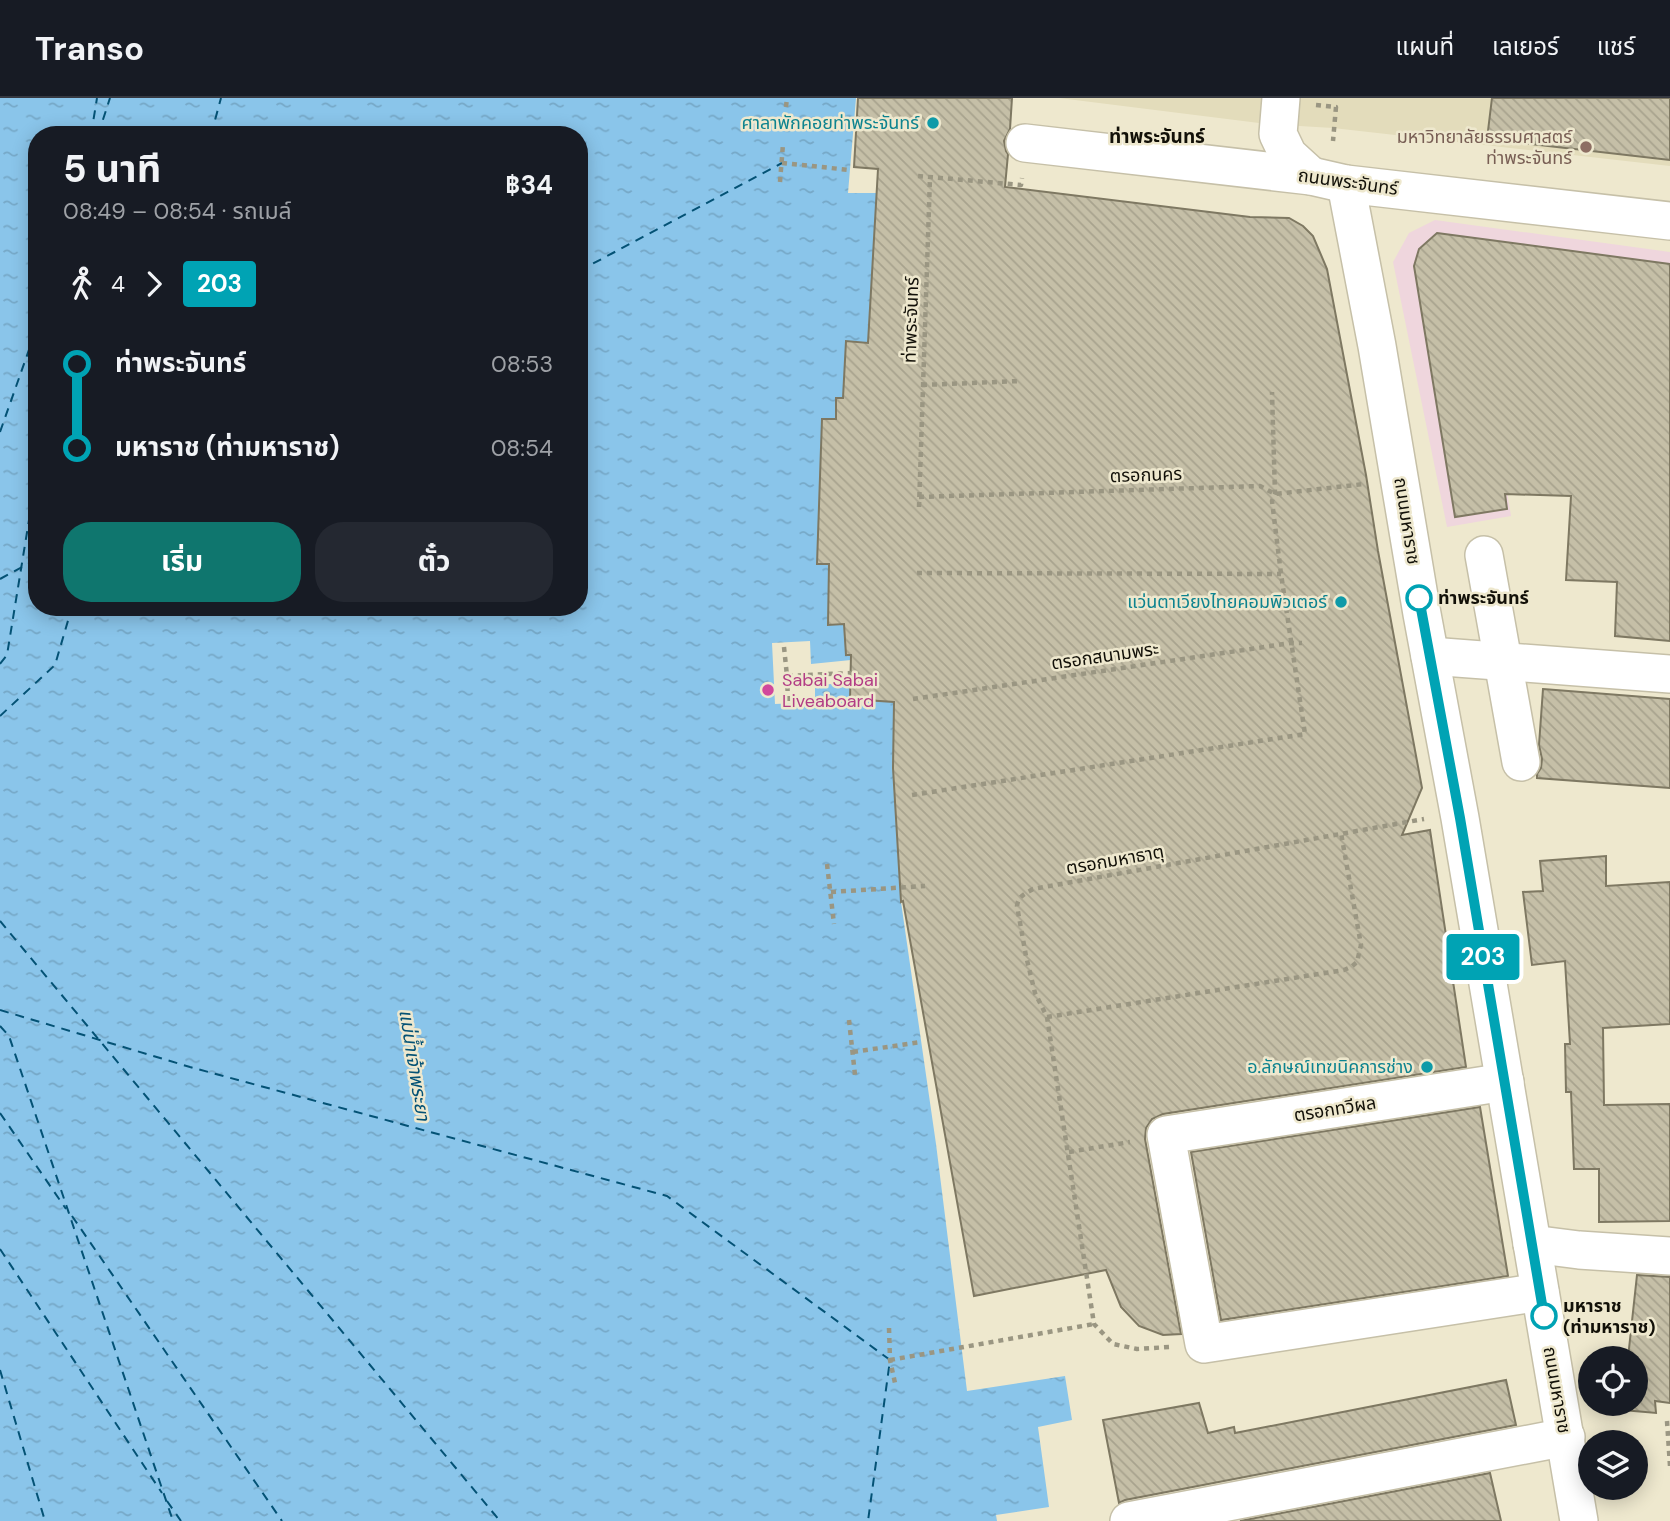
<!DOCTYPE html>
<html lang="th">
<head>
<meta charset="utf-8">
<style>
	:root { --surface:#171b24; --page:#242831; --text:#f1f3f6; --muted:#9ea1a6; --line:#363941; --accent:#0f766e }
	body { margin:0; font-family:"DM Sans","Noto Sans Thai",sans-serif; background:var(--page); color:var(--text); height:100vh; display:flex; flex-direction:column; font-size:26px; white-space:nowrap }
	* { box-sizing:border-box; margin:0 }
	p { font-size:23px; color:var(--muted) }
	.icon { flex:none; width:38px; height:38px; fill:none; stroke:currentColor; stroke-width:2; stroke-linecap:round; stroke-linejoin:round }
	.map { position:relative; flex:1; overflow:hidden }
	.details { position:absolute; left:28px; top:28px; width:560px; height:490px; display:flex; flex-direction:column; background:var(--surface); border-radius:28px; box-shadow:0 4px 18px #0003 }
	.details>* { flex:none }
	.badge { padding:0 14px; border-radius:5px; font-size:24px; line-height:46px }
	.fabs { position:absolute; left:1578px; top:1248px; display:grid; gap:14px }
	.fabs a { display:grid; place-items:center; width:70px; height:70px; border-radius:50%; background:var(--surface); box-shadow:0 4px 18px #0003; font-size:35px }
	.map>.badge { position:absolute; translate:-50% -50%; box-shadow:0 0 0 4px #fff }
	.legs { display:flex; align-items:center; gap:10px; height:77px; padding:0 35px; font-size:23px }
	.legs p { margin-inline-start:auto }
	.head { display:flex; align-items:center; justify-content:space-between; height:119px; padding:0 35px }
	h1 { font-size:38px; font-weight:700; line-height:52px }
	.cta { display:flex; gap:14px; margin-top:auto; padding:14px 35px }
	.cta a { flex:1; height:80px; border-radius:28px; background:var(--accent); color:#fff; font-size:28px; font-weight:700; line-height:80px; text-align:center }
	.cta a+a { background:var(--page); color:var(--text) }
	ul { padding:0 35px; list-style:none }
	li { display:flex; align-items:center; gap:24px; height:84px; font-size:26px }
	li i { display:grid; place-items:center; width:10px; height:100%; margin:0 9px; background:currentColor }
	li i::after { content:''; width:18px; height:18px; margin:-9px; border:5px solid; border-radius:50%; background:var(--surface) }
	li p { margin-inline-start:auto }
	li:first-child i { background:linear-gradient(#0000 50%,currentColor 0) }
	li:last-child i { background:linear-gradient(currentColor 50%,#0000 0) }
	header { display:flex; align-items:center; gap:42px; box-sizing:border-box; height:98px; padding:0 35px; background:var(--surface); border-bottom:2px solid var(--line) }
	header strong { font-size:33px }
	nav { display:flex; gap:38px; margin-inline-start:auto; font-size:24px }
	.map>svg:first-child { display:block }
	.commercial { fill:#efd6dd }
	.built { fill:#e3dcbb }
	.water { fill:url(#water-ripples); fill-rule:evenodd }
	.pier { fill:#eee8ce }
	.lines { fill:none; stroke-linecap:round; stroke-linejoin:round }
	.ferry { stroke:#045275; stroke-width:2; stroke-dasharray:9 7; stroke-linecap:butt }
	.building { fill:url(#building-back-hatch); stroke:#7e7862; stroke-width:2 }
	.minor-casing { stroke:#c6c0a8; stroke-width:40 }
	.path { stroke:#9a9682; stroke-width:4.5; stroke-dasharray:5 5; stroke-linecap:butt }
	.minor { stroke:#fff; stroke-width:37 }
	.line-1-casing { stroke:#fff; stroke-width:16 }
	.line-1 { stroke:#00a3b4; stroke-width:10 }
	.culture-dot { fill:#0f9aa8; stroke:#eee8ce; stroke-width:2.5 }
	.education-dot { fill:#8d6e63; stroke:#eee8ce; stroke-width:2.5 }
	.stop-1-dot { fill:#fff; stroke:#00a3b4; stroke-width:3.5 }
	.hotel-dot { fill:#d1479c; stroke:#eee8ce; stroke-width:2.5 }
	.labels { text-anchor:middle; stroke-width:5; stroke-linejoin:round; paint-order:stroke }
	.culture-label { font-size:18px; fill:#0d838f; stroke:#eee8ce; text-anchor:end }
	.education-label { font-size:18px; fill:#785e54; stroke:#eee8ce; text-anchor:end }
	.street-label { font-size:18px; fill:#121008; stroke:#eee8ce }
	.stop-label { font-size:18px; font-weight:bold; fill:#121008; stroke:#eee8ce; text-anchor:start }
	.hotel-label { font-size:18px; fill:#b23c85; stroke:#eee8ce; text-anchor:start }
	.neighbourhood-label { font-size:19px; font-weight:bold; fill:#121008; stroke:#eee8ce }
	.water-label { font-size:19px; font-style:italic; fill:#045275; stroke:#eee8ce }
</style>
</head>
<body>
<header>
<strong>Transo</strong>
<nav><a>แผนที่</a><a>เลเยอร์</a><a>แชร์</a></nav>
</header>
<div class="map">
<svg width="1670" height="1423" viewBox="0 0 1670 1423">
	<defs>
		<pattern id="water-ripples" width="26" height="14" patternUnits="userSpaceOnUse" patternTransform="scale(1.75)"><rect width="26" height="14" fill="#8ac5ea"/><path d="M2 4q2-2 4 0t4 0M15 11q2-2 4 0t4 0" fill="none" stroke="#76a8c7"/></pattern>
		<pattern id="building-back-hatch" width="6" height="6" patternUnits="userSpaceOnUse" patternTransform="scale(1.75)"><rect width="6" height="6" fill="#c5bfa7"/><path d="M-1 5l2 2M0 0l6 6M5-1l2 2" fill="none" stroke="#a8a38e"/></pattern>
	</defs>
	<rect width="100%" height="100%" fill="#eee8ce"/>
	<polygon class="commercial" points="1435,122 1670,154 1670,232 1476,208 1511,418 1447,429 1393,164 1409,135"/>
	<polygon class="built" points="1059,0 1670,0 1670,68 1333,30 1267,26"/>
	<path class="water" d="M0 0H856L848 95H877L868 245 843 300 836 301V321H822L817 465 829 466 828 526H844L846 556 851 557 850 600 894 604 893 670 901 804 936 1046 967 1293 1065 1278 1072 1322 1038 1329 1049 1409 996 1417 997 1423H0ZM37 37H579V509H37Z"/>
	<polygon class="pier" points="810,543 811,566 851,562 850,585 815,587 815,604 775,606 772,545"/>
	<g class="lines">
		<g class="ferry">
			<polyline points="91,37 97,0"/>
			<polyline points="98,37 110,0"/>
			<polyline points="211,37 221,0"/>
			<polyline points="579,173 782,65"/>
			<polyline points="0,334 37,229"/>
			<polyline points="0,481 37,461"/>
			<polyline points="0,566 7,557 37,373"/>
			<polyline points="0,618 55,567 72,509"/>
			<polyline points="0,823 500,1423"/>
			<polyline points="0,912 190,969 667,1098 890,1262 868,1423"/>
			<polyline points="0,928 9,938 173,1423"/>
			<polyline points="0,1015 66,1111"/>
			<polyline points="72,1118 282,1423"/>
			<polyline points="0,1151 162,1395"/>
			<polyline points="0,1272 45,1423"/>
			<polyline points="167,1403 181,1423"/>
		</g>
	</g>
	<g class="building">
		<polygon points="858,0 1012,0 1010,31 1004,43 1006,53 1008,56 1005,89 1250,119 1289,120 1303,128 1313,138 1327,171 1366,377 1378,453 1422,690 1402,737 1430,732 1466,969 1163,1016 1152,1021 1146,1030 1145,1041 1181,1236 1163,1237 1139,1228 1121,1209 1106,1172 974,1198 903,803 901,804 893,670 894,604 850,601 851,557 846,557 844,526 828,527 829,466 817,466 822,321 836,321 836,300 843,300 846,243 868,245 878,71 854,69"/>
		<polygon points="1492,0 1670,0 1670,62 1487,41"/>
		<polygon points="1437,135 1670,166 1670,543 1615,538 1617,484 1566,482 1571,398 1505,396 1507,411 1455,419 1414,168 1419,151"/>
		<polygon points="1543,591 1670,601 1670,690 1537,680 1537,676 1541,670 1542,661 1539,647"/>
		<polygon points="1606,758 1606,788 1670,784 1670,926 1603,930 1604,1007 1670,1006 1670,1123 1599,1124 1599,1071 1574,1071 1571,994 1566,994 1565,946 1570,946 1565,863 1532,867 1523,794 1543,793 1540,763"/>
		<polygon points="1480,1009 1508,1178 1221,1222 1191,1054"/>
		<polygon points="1637,1177 1670,1179 1670,1305 1655,1303 1656,1315 1623,1312 1623,1306 1636,1306 1636,1260 1628,1260"/>
		<polygon points="1506,1282 1516,1327 1125,1402 1119,1405 1103,1322 1199,1305 1208,1335 1234,1329 1235,1335"/>
		<polygon points="1490,1375 1501,1423 1240,1423"/>
	</g>
	<g class="lines">
		<defs>
			<g id="minor">
				<polyline points="1281,0 1278,36 1288,57 1311,78"/>
				<polyline points="1025,45 1311,78 1346,86 1670,123"/>
				<polyline points="1346,86 1377,248 1422,516 1460,720 1579,1423"/>
				<polyline points="1484,457 1521,664"/>
				<polyline points="1430,558 1670,576"/>
				<polyline points="1505,984 1166,1037 1204,1246 1540,1194"/>
				<polyline points="1532,1146 1579,1152 1670,1158"/>
				<polyline points="1129,1423 1566,1339"/>
			</g>
		</defs>
		<use href="#minor" class="minor-casing"/>
		<g class="path">
			<polyline points="1316,7 1336,9 1333,43"/>
			<polyline points="786,9 787,0"/>
			<polyline points="782,65 850,72"/>
			<polyline points="918,78 1021,87 1022,80"/>
			<polyline points="780,84 783,46"/>
			<polyline points="922,287 1021,283"/>
			<polyline points="919,399 1260,388 1275,396 1364,386"/>
			<polyline points="919,409 930,79"/>
			<polyline points="917,475 1281,476"/>
			<polyline points="784,549 787,578 851,575"/>
			<polyline points="787,578 788,604"/>
			<polyline points="913,601 1291,545 1302,545"/>
			<polyline points="912,697 1305,636 1281,476 1272,403 1275,396 1272,294"/>
			<polyline points="827,766 834,826"/>
			<polyline points="831,794 925,788"/>
			<polyline points="1047,919 1344,872 1351,869 1357,864 1361,847 1341,735"/>
			<polyline points="849,922 855,977"/>
			<polyline points="853,954 921,944"/>
			<polyline points="1069,1054 1130,1044"/>
			<polyline points="889,1230 890,1262 895,1285"/>
			<path d="M1169 1249 1137 1251 1113 1246 1094 1226 1047 919 1035 895 1026 858 1017 808C1018 798 1025 796 1033 791L1424 721"/>
			<polyline points="890,1262 1094,1226"/>
			<polyline points="1667,1323 1670,1368"/>
		</g>
		<use href="#minor" class="minor"/>
	</g>
	<g class="lines">
		<defs>
			<polyline id="line-1" points="1419,500 1460,720 1544,1218"/>
		</defs>
		<use href="#line-1" class="line-1-casing"/>
		<use href="#line-1" class="line-1"/>
	</g>
	<g class="culture-dot">
		<circle cx="933" cy="25" r="7"/>
		<circle cx="1341" cy="504" r="7"/>
		<circle cx="1427" cy="969" r="7"/>
	</g>
	<circle class="education-dot" cx="1586" cy="49" r="7"/>
	<g class="stop-1-dot">
		<circle cx="1419" cy="500" r="12"/>
		<circle cx="1544" cy="1218" r="12"/>
	</g>
	<circle class="hotel-dot" cx="768" cy="592" r="7"/>
	<g class="labels">
		<g class="culture-label">
			<text x="919" y="31">ศาลาพักคอยท่าพระจันทร์</text>
			<text x="1327" y="510">แว่นตาเวียงไทยคอมพิวเตอร์</text>
			<text x="1413" y="975">อ.ลักษณ์เทฆนิคการช่าง</text>
		</g>
		<g class="education-label">
			<text x="1572" y="45">มหาวิทยาลัยธรรมศาสตร์<tspan x="1572" dy="21">ท่าพระจันทร์</tspan></text>
		</g>
		<g class="street-label">
			<text transform="translate(1348 84) rotate(8)" y="6">ถนนพระจันทร์</text>
			<text transform="translate(911 222) rotate(-88)" y="6">ท่าพระจันทร์</text>
			<text transform="translate(1146 377) rotate(-2)" y="6">ตรอกนคร</text>
			<text transform="translate(1407 423) rotate(81)" y="6">ถนนมหาราช</text>
			<text transform="translate(1105 558) rotate(-8)" y="6">ตรอกสนามพระ</text>
			<text transform="translate(1115 762) rotate(-10)" y="6">ตรอกมหาธาตุ</text>
			<text transform="translate(1335 1011) rotate(-9)" y="6">ตรอกทวีผล</text>
			<text transform="translate(1557 1292) rotate(80)" y="6">ถนนมหาราช</text>
		</g>
		<g class="stop-label">
			<text x="1438" y="506">ท่าพระจันทร์</text>
			<text x="1563" y="1214">มหาราช<tspan x="1563" dy="21">(ท่ามหาราช)</tspan></text>
		</g>
		<g class="hotel-label">
			<text x="782" y="588">Sabai Sabai<tspan x="782" dy="21">Liveaboard</tspan></text>
		</g>
		<g class="neighbourhood-label">
			<text x="1157" y="45">ท่าพระจันทร์</text>
		</g>
		<g class="water-label">
			<text transform="translate(415 967) rotate(81)" y="7">แม่น้ำเจ้าพระยา</text>
		</g>
	</g>
</svg>
<div class="fabs">
<a><svg class="icon" aria-label="locate" viewBox="0 0 24 24"><circle cx="12" cy="12" r="6"/><path d="M12 2v4M12 18v4M2 12h4M18 12h4"/></svg></a>
<a><svg class="icon" aria-label="layers" viewBox="0 0 24 24"><path d="M12 4l9 5-9 5-9-5zM3 14l9 5 9-5"/></svg></a>
</div>
<b class="badge" style="left:1483px;top:859px;background:#00a3b4;color:#fff">203</b>
<section class="details">
<div class="head"><div><h1>5 นาที</h1><p>08:49 – 08:54 · รถเมล์</p></div><b>฿34</b></div>
<div class="legs"><svg class="icon" aria-label="walk" viewBox="0 0 24 24"><circle cx="13" cy="4" r="2"/><path d="M13 8l-2 6 4 7M11 14l-3 7M7 12l3-4h3l4 4"/></svg>4<svg class="icon" aria-label="forward" viewBox="0 0 24 24"><path d="M9 5l7 7-7 7"/></svg><b class="badge" style="background:#00a3b4;color:#fff">203</b></div>
<ul>
<li><i style="color:#00a3b4"></i><b>ท่าพระจันทร์</b><p>08:53</p></li>
<li><i style="color:#00a3b4"></i><b>มหาราช (ท่ามหาราช)</b><p>08:54</p></li>
</ul>
<div class="cta"><a>เริ่ม</a><a>ตั๋ว</a></div>
</section>
</div>
</body>
</html>
